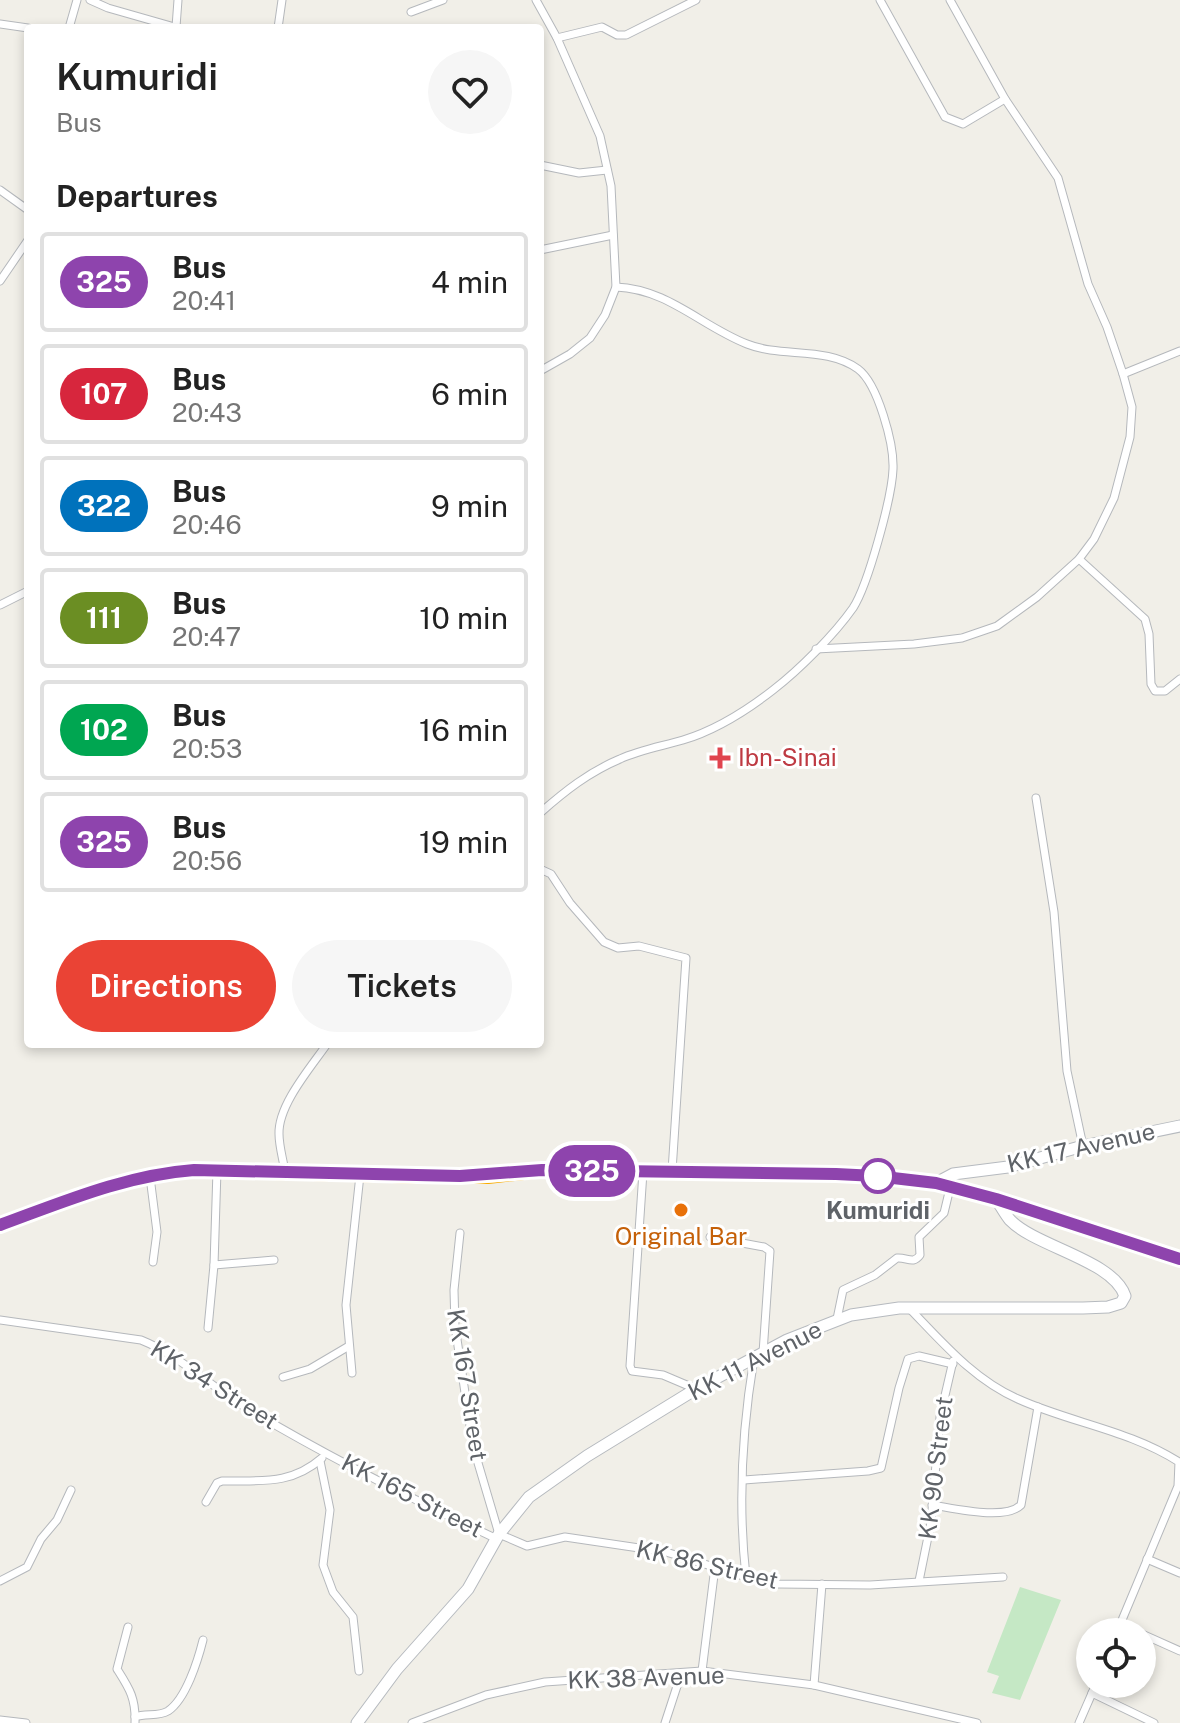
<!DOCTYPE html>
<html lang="en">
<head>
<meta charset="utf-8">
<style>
	:root { --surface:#fff; --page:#f6f6f6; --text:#222; --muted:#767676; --line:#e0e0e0; --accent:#ea4335 }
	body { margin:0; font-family:"Public Sans",sans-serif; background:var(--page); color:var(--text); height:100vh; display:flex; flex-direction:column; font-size:30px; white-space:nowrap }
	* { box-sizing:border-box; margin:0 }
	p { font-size:26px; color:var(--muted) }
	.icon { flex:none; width:44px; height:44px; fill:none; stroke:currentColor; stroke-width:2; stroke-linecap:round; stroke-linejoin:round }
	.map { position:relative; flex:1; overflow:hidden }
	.side { position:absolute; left:24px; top:24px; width:520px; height:1024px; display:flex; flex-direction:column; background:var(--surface); border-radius:8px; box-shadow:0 4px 12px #0003 }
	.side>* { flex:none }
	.badge { padding:0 16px; border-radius:26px; font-size:28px; line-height:52px }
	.controls { position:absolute; left:1076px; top:1618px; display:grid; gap:16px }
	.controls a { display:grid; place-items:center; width:80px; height:80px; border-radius:50%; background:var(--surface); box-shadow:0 4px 12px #0003; font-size:40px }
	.map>.badge { position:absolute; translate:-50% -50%; box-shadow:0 0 0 4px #fff }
	h2 { padding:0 32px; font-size:30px; line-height:72px }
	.round { display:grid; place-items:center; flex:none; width:84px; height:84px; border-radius:42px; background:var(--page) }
	.head { display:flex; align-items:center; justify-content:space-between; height:136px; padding:0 32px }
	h1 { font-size:38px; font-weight:600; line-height:60px }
	.primary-button { display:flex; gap:16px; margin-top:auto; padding:16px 32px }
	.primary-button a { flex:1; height:92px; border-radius:48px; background:var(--accent); color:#fff; font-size:32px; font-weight:600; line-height:92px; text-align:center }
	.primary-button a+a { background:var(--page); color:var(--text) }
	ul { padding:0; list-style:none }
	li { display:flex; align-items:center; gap:24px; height:100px; margin:0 16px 12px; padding:0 16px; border:4px solid var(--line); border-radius:8px }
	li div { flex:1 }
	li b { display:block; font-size:30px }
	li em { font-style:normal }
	li .badge { min-width:88px; font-weight:700; text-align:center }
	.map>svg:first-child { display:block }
	.green { fill:#c5e8c5 }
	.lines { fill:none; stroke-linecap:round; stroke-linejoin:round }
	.street-casing { stroke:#b5b8bc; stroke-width:9 }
	.secondary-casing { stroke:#b6babf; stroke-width:13 }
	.highway-casing { stroke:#f9ab00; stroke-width:16 }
	.street { stroke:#fff; stroke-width:7 }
	.secondary { stroke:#fff; stroke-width:11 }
	.highway { stroke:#fde293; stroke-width:14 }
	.line-casing { stroke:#fff; stroke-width:18 }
	.line { stroke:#8e44ad; stroke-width:12 }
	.health-dot { fill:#e0444e; stroke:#fff; stroke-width:3 }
	.stop-dot { fill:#fff; stroke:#8e44ad; stroke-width:4 }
	.food-dot { fill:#e8710a; stroke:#fff; stroke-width:3 }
	.labels { text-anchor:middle; stroke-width:6; stroke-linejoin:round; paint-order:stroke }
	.health-label { font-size:24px; fill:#be3a42; stroke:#fff; text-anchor:start }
	.street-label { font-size:24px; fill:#5f6368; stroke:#fff }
	.stop-label { font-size:24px; font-weight:bold; fill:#5f6368; stroke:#fff }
	.food-label { font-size:24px; fill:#c56008; stroke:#fff }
</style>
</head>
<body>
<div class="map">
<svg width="1180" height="1723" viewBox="0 0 1180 1723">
	<rect width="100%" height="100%" fill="#f1efe8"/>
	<polygon class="green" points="1020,1587 1061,1600 1020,1700 992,1693 999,1676 987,1672"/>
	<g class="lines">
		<defs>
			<g id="street">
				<polyline points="90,0 108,8 178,28"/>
				<polyline points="536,0 557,38 600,136 611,186 616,287 605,315 590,338 570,354 540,371"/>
				<polyline points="880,0 945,117 963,124 1005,99"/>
				<polyline points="411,12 443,0"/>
				<polyline points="0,24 28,28"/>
				<polyline points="176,27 178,0"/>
				<polyline points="69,28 77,0"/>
				<polyline points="278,28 282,0"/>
				<polyline points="557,38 602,27 617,35 626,35 696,0"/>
				<polyline points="540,165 579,173 607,170"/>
				<polyline points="0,190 28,210"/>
				<polyline points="540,250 613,235"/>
				<polyline points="0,281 28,240"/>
				<polyline points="1123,374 1180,351"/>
				<polyline points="1079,559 1145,619 1149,634 1151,684 1155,691 1165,691 1180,679"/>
				<polyline points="0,605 28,591"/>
				<polyline points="816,649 914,644 962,638 997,626 1037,597 1079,559 1094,539 1114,498 1130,437 1132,407 1123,374 1107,327 1088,284 1058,178 1005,99 950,0"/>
				<polyline points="1036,798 1054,912 1067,1071 1083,1146"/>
				<path d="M540 813C565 791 589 772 620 759 640 750 663 746 683 740 716 730 746 711 773 690 799 670 834 635 853 608 868 585 892 497 893 469 894 444 878 384 858 369 826 346 782 358 747 344 701 326 668 289 616 287"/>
				<polyline points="540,869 551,874 570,903 604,942 618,948 639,946 686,958 672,1171"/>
				<polyline points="217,1170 214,1265 274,1260"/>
				<path d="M285 1172C283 1159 279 1146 279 1134 278 1105 311 1067 327 1044"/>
				<polyline points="643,1172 630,1366 632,1371 663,1375 696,1389"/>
				<polyline points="150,1177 157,1232 153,1262"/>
				<polyline points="460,1233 454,1290 455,1326 473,1446 499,1534 527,1546 565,1537 666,1552 746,1577 778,1584 870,1585 1003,1577"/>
				<polyline points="710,1237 764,1247 770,1251 763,1353"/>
				<path d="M909 1308C942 1342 974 1380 1018 1399 1071 1423 1129 1430 1179 1462L1178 1486 1117 1632"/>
				<path d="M837 1319 843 1290 875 1275 897 1258C907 1257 913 1265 920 1255L919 1237 944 1213 950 1188"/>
				<path d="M0 1320 141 1340C181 1356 211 1387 248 1409 328 1457 412 1499 497 1539"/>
				<polyline points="208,1328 214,1265"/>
				<polyline points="352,1373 346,1305 360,1175"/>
				<polyline points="283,1377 310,1369 349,1346"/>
				<polyline points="320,1461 330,1510 323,1565 333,1592 353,1617 359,1671"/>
				<polyline points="744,1480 868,1471 881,1468 899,1388 908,1359 919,1356 953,1364"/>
				<path d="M206 1502 217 1483 222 1481C259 1480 290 1486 322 1458"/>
				<path d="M932 1505C953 1508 1005 1521 1021 1505L1038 1407"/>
				<polyline points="1147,1559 1180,1573"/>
				<path d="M746 1577C738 1505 742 1430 754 1358"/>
				<polyline points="0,1581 27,1567 41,1539 57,1520 71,1490"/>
				<polyline points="919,1581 931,1522 940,1417 953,1361"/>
				<polyline points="1120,1625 1136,1632"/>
				<path d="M128 1627 117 1669C129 1688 136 1698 135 1723"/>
				<polyline points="1142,1634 1180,1651"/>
				<polyline points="702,1671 715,1567"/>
				<polyline points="814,1685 822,1584"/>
				<polyline points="1092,1693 1154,1723"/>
				<path d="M135 1717C146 1713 158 1717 168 1711 186 1699 198 1660 203 1640"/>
				<polyline points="0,1720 26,1723"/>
				<polyline points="412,1723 486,1695 545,1682 702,1671 814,1685 977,1723"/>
				<polyline points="665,1723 681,1674"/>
				<polyline points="1079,1723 1096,1684"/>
			</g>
			<g id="secondary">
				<polyline points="936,1183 953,1174 1008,1167 1083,1146 1180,1126"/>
				<path d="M357 1723 397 1669 468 1589 499 1534 529 1497 587 1456 696 1389 787 1340 851 1315 899 1308H1083L1108 1307 1121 1303 1125 1296C1113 1260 1036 1247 1010 1220 1005 1214 1001 1206 996 1199"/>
			</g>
			<path id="highway" d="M0 1225C63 1202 126 1175 194 1170L432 1176H488L542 1170 836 1174 876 1176 936 1183 996 1199 1180 1259"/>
		</defs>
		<use href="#street" class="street-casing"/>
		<use href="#secondary" class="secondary-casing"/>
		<use href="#highway" class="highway-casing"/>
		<use href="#street" class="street"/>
		<use href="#secondary" class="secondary"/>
		<use href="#highway" class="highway"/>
	</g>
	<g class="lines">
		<defs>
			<path id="line" d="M0 1225C63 1202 126 1175 194 1170L460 1176 542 1170 836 1174 876 1176 936 1183 996 1199 1180 1259"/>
		</defs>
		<use href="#line" class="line-casing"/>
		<use href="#line" class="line"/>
	</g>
	<path class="health-dot" d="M716 746h8v8h8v8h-8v8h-8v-8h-8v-8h8z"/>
	<circle class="stop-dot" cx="878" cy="1176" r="16"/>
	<circle class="food-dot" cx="681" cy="1210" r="8"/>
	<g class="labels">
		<g class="health-label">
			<text x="738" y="766">Ibn-Sinai</text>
		</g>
		<g class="street-label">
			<text transform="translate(1081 1148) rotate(-13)" y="8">KK 17 Avenue</text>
			<text transform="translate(755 1361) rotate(-27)" y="8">KK 11 Avenue</text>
			<text transform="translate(214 1385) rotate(32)" y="8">KK 34 Street</text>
			<text transform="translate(467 1385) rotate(81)" y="8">KK 167 Street</text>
			<text transform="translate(936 1468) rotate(-83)" y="8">KK 90 Street</text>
			<text transform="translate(412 1496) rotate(27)" y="8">KK 165 Street</text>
			<text transform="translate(707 1565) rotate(13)" y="8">KK 86 Street</text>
			<text transform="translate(646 1678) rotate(-2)" y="8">KK 38 Avenue</text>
		</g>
		<g class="stop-label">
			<text x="878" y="1219">Kumuridi</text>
		</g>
		<g class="food-label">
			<text x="681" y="1245">Original Bar</text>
		</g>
	</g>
</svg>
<div class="controls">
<a><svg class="icon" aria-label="locate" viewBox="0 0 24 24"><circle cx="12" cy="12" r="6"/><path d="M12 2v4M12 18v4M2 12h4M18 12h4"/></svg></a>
</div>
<b class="badge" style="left:592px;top:1171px;background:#8e44ad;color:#fff">325</b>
<section class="side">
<div class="head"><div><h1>Kumuridi</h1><p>Bus</p></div><a class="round"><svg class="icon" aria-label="heart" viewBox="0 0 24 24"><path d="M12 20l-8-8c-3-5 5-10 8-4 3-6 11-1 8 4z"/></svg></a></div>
<h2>Departures</h2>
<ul>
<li><span class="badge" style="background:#8e44ad;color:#fff">325</span><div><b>Bus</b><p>20:41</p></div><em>4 min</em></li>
<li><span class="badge" style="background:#d7263d;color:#fff">107</span><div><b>Bus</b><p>20:43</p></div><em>6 min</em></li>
<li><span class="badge" style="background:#0072bc;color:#fff">322</span><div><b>Bus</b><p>20:46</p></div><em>9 min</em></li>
<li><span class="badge" style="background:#6b8e23;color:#fff">111</span><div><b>Bus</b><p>20:47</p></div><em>10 min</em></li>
<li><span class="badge" style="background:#00a651;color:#fff">102</span><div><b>Bus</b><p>20:53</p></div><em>16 min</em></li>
<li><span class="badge" style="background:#8e44ad;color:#fff">325</span><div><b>Bus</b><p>20:56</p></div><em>19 min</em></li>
</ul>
<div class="primary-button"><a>Directions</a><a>Tickets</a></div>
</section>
</div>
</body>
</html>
